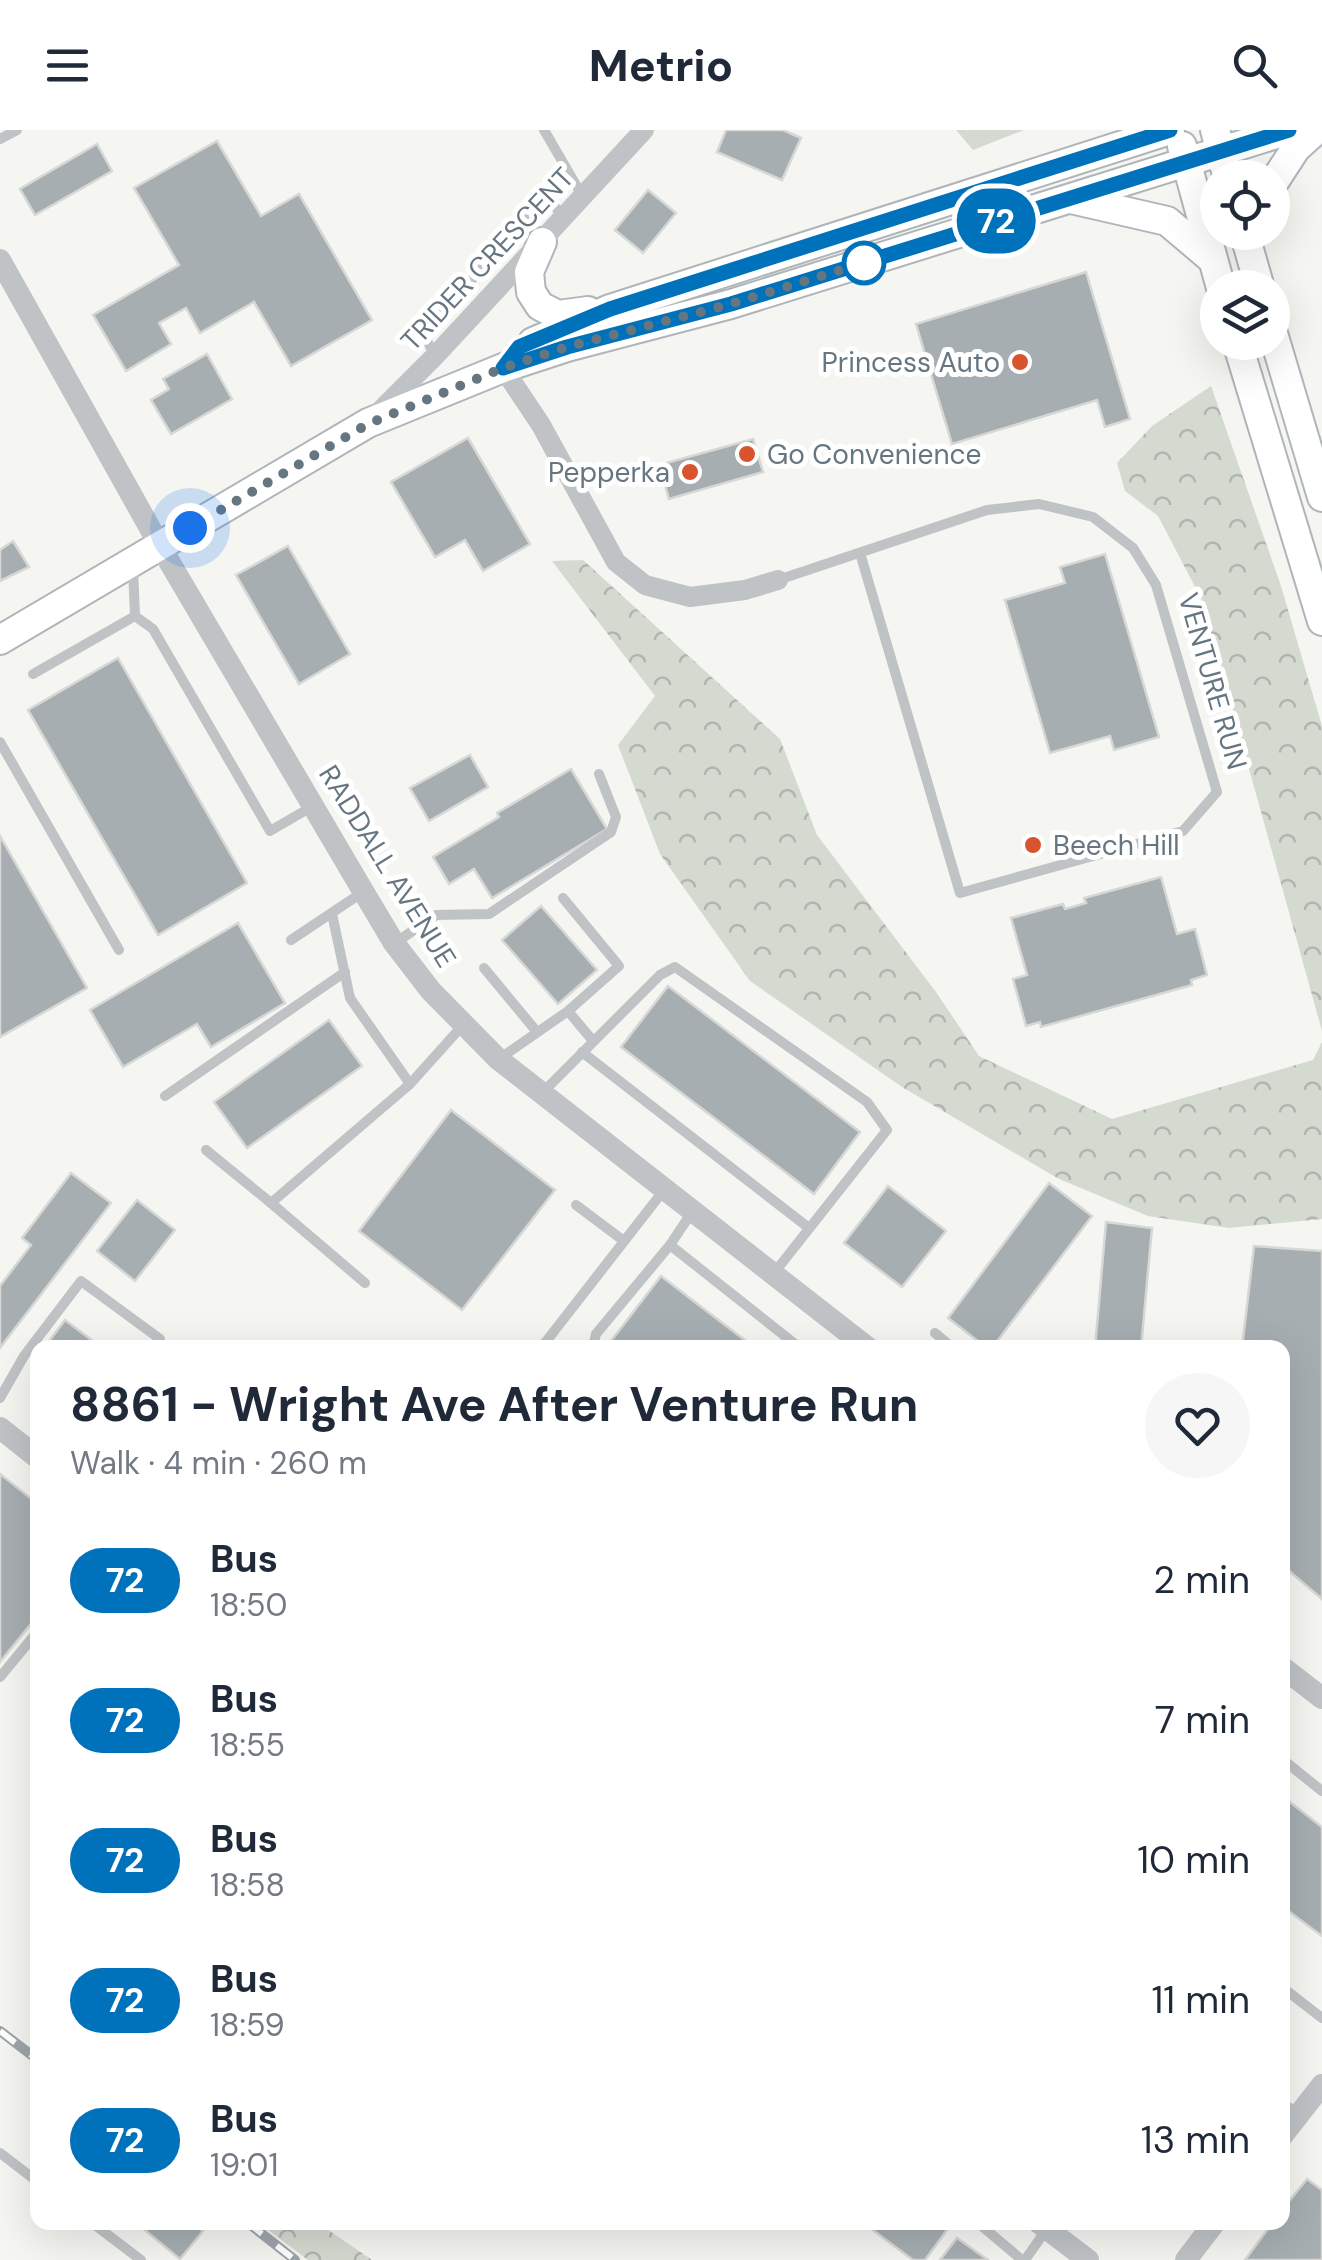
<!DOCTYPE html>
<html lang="en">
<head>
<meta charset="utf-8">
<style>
	:root { --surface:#fff; --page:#f6f6f7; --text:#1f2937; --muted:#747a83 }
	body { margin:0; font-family:"DM Sans",sans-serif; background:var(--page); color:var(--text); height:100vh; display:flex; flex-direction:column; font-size:38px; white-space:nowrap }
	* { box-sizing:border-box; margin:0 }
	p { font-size:32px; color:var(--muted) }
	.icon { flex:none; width:55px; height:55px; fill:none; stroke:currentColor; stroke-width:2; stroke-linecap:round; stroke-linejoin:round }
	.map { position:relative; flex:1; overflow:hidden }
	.drawer { position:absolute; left:30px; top:1210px; width:1260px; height:890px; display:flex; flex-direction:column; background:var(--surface); border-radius:20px; box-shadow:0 10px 40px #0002 }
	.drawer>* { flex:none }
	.badge { padding:0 20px; border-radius:32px; font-size:35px; line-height:65px }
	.controls { position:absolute; left:1200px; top:30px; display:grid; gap:20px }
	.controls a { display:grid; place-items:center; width:90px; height:90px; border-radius:50%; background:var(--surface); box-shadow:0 10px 40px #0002; font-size:50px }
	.you { position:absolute; width:50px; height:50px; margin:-25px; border:8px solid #fff; border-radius:50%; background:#1a73e8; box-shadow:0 0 0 15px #1a73e833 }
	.map>.badge { position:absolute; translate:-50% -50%; box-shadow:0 0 0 5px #fff }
	.round { display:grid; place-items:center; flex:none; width:105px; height:105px; border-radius:52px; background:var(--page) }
	.head { display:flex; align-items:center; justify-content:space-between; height:170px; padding:0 40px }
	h1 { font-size:48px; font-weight:700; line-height:75px }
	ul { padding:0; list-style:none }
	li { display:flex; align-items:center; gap:30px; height:140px; padding:0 40px }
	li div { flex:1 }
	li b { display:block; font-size:38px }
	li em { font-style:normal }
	li .badge { min-width:110px; font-weight:700; text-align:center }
	header { display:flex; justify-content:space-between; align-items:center; height:130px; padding:0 40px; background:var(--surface); font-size:45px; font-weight:700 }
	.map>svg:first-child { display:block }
	.green { fill:#d5dad1 }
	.forest { fill:url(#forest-crowns) }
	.building { fill:#a6aeb2; stroke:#d7d7d5; stroke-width:2.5 }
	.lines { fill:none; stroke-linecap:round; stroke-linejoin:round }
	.secondary-casing { stroke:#afb5b9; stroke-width:32 }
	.service { stroke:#bfc3c6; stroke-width:10 }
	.minor { stroke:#bfc3c6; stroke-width:20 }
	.tertiary { stroke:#bfc3c6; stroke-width:22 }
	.secondary { stroke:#fff; stroke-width:28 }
	.rail-casing { stroke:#9ea5aa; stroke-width:10 }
	.rail { stroke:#fff; stroke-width:6; stroke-dasharray:19; stroke-linecap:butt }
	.line-casing { stroke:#fff; stroke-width:22 }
	.line { stroke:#0072bc; stroke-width:15 }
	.walk { stroke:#667681; stroke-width:10; stroke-dasharray:0 18 }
	.stop-dot { fill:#fff; stroke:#0072bc; stroke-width:5 }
	.poi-dot { fill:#d9532e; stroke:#fff; stroke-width:4 }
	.labels { text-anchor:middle; stroke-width:10; stroke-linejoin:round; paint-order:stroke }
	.street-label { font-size:28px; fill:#667681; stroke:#fff }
	.poi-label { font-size:28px; fill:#667681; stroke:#fff; text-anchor:end }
</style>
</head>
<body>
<header><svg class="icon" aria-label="menu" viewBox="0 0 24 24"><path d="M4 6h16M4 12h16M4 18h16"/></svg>Metrio<svg class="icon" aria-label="search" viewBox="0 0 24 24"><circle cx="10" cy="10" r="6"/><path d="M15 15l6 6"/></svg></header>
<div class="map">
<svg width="1322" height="2130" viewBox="0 0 1322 2130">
	<defs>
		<pattern id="forest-crowns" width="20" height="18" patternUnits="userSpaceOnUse" patternTransform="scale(2.5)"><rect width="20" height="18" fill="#d5dad1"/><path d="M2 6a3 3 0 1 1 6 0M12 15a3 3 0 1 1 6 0" fill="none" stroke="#b1b5af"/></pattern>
	</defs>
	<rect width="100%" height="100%" fill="#f5f5f2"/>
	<polygon class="green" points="956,0 1024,0 973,20"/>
	<g class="forest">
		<polygon points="1211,256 1281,456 1322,596 1322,901 1202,470 1158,386 1125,361 1117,333 1152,296"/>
		<polygon points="583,430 780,609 817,705 936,862 979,926 1112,989 1313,930 1322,912 1322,1089 1229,1098 1148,1086 1059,1049 902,957 750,851 660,724 618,615 655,566 552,431"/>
		<polygon points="259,2093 318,2093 372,2130 308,2130"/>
	</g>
	<g class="building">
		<polygon points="726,0 783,0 801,8 782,50 717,22"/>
		<polygon points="217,11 261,86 299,64 372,190 291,236 254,172 200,203 186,178 159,193 171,214 126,241 93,185 179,135 134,58"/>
		<polygon points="97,14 112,41 35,85 20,59"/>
		<polygon points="648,60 676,83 643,123 615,100"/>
		<polygon points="1086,142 1130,289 1105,297 1097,270 952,314 916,194"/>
		<polygon points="207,224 232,269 171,304 151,270 169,259 163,249"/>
		<polygon points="468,308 530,414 483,441 465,410 435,427 391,352"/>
		<polygon points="753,309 763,342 669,369 659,335"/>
		<polygon points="13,411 29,437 0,451 0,420"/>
		<polygon points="288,416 350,524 299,554 236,445"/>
		<polygon points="1105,424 1159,607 1114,620 1110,606 1050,623 1005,470 1065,453 1060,437"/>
		<polygon points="118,528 247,753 158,805 28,580"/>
		<polygon points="470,625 488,657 429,691 410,658"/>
		<polygon points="571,639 607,699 492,768 474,739 449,754 433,727 499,687 497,683"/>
		<polygon points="0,706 87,858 0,907"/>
		<polygon points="1161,747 1177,804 1195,799 1207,845 1191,850 1192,855 1041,897 1040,892 1026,896 1013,849 1027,845 1011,788 1063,774 1065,779 1086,773 1084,768"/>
		<polygon points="541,776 597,840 558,874 502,810"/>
		<polygon points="238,793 285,873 211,917 197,894 123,937 90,880"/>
		<polygon points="668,856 860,1002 814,1064 621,917"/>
		<polygon points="329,890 362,936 247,1018 214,972"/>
		<polygon points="451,980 555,1060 462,1180 359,1101"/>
		<polygon points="71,1043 111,1073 0,1218 0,1156 31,1115 22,1108"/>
		<polygon points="1049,1053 1092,1086 992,1218 987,1218 948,1188"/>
		<polygon points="888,1056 946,1101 902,1157 844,1113"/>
		<polygon points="137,1070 175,1100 135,1151 97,1121"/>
		<polygon points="1106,1092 1152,1098 1141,1218 1095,1218"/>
		<polygon points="1254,1116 1322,1121 1322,1469 1288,1440 1282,1422 1282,1218 1242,1218"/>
		<polygon points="661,1146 755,1218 619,1218 611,1211"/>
		<polygon points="65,1190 102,1218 44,1218"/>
		<polygon points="0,1344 38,1374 38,1485 0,1532"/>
		<polygon points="1282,1666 1322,1697 1322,1806 1282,1776"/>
		<polygon points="1307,2049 1322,2060 1322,2130 1245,2130 1273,2092 1282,2092 1282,2080"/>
		<polygon points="135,2092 192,2092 203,2101 180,2129"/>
		<polygon points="862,2092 952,2092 952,2093 925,2130 913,2130"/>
		<polygon points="957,2108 988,2130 940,2130"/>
	</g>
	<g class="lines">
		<defs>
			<g id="secondary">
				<polyline points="1215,0 1228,48"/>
				<polyline points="1182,16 1221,158"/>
				<polyline points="1272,55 1296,18 1316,0"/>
				<polyline points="1071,69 1167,91 1212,129"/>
				<polyline points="1244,102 1260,158"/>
				<polyline points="542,112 529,142 531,162 540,176 558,185 588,181"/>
				<polyline points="1272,200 1322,367"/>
				<polyline points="533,212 610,179 1170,0"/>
				<polyline points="1237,212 1322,491"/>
				<polyline points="0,510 368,293 503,238 567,217 731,174 1289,0"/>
			</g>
		</defs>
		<use href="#secondary" class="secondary-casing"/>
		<g class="service">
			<polyline points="544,0 583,67"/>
			<polyline points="0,9 17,0"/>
			<polyline points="435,226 424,205 544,66 564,86"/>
			<polyline points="778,450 987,380 1039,374 1093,387 1133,418 1156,455 1217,662 1183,701 960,763 860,423"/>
			<polyline points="135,486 153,499 270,701 313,676"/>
			<polyline points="33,544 135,486 133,438"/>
			<polyline points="0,612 119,820"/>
			<polyline points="332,784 350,868 410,954"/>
			<polyline points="291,810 363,762"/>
			<polyline points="395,813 436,785 489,784 611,702 616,687 599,644"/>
			<polyline points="484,838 537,902"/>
			<polyline points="568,881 593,911"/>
			<polyline points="582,922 809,1098"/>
			<polyline points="499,929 568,881 619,836 563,768"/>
			<polyline points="543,962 660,845 675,837 867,972 887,1000 774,1143"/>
			<polyline points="165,966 345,842"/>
			<polyline points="206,1020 271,1073 365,1153"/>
			<polyline points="271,1073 410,954 463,895"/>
			<polyline points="576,1075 624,1111"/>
			<polyline points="670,1115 800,1218"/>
			<polyline points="935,1203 953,1218"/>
			<polyline points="541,1218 664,1060"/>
			<polyline points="593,1218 596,1204 670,1115 692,1082"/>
			<polyline points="0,1268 24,1226 81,1151 160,1209 159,1218"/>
			<polyline points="0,1547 38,1501"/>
			<polyline points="1282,1629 1322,1661"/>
			<polyline points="1282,1857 1322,1888"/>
			<polyline points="1282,1972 1298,1985"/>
			<polyline points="0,2023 38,2052"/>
			<polyline points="91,2092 141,2130"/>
			<polyline points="977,2092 1022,2130"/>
			<polyline points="1025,2130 1046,2100"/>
		</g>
		<g class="minor">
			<polyline points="503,238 541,295 616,432 645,455 690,467 745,460 778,450"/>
			<polyline points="375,286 435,226 644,0"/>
		</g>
		<g class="tertiary">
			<polyline points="0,130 160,416 363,761 394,813 431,861 498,929 868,1218"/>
			<polyline points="0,1298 38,1328"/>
			<polyline points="1282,1537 1322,1568"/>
			<polyline points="1282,2006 1322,1955"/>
			<polyline points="1038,2092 1088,2130"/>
			<polyline points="1186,2130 1215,2092"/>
		</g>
		<use href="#secondary" class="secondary"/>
		<defs>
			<g id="rail">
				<polyline points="0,1901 38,1930"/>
				<polyline points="247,2092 295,2130"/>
			</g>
		</defs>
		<use href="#rail" class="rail-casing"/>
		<use href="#rail" class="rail"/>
	</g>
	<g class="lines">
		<defs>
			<polyline id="line" points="1170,0 610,179 519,217 503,238 567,217 731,174 1289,0"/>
		</defs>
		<use href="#line" class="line-casing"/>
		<use href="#line" class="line"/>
		<polyline class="walk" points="190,398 368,294 503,238 567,217 731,174 864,133"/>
	</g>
	<circle class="stop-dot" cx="864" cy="133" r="20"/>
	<g class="poi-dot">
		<circle cx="1020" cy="232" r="10"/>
		<circle cx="747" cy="324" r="10"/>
		<circle cx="690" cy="342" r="10"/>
		<circle cx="1033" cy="715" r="10"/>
	</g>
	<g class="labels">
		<g class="street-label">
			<text transform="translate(487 129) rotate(-47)" y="10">TRIDER CRESCENT</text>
			<text transform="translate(1213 551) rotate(74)" y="10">VENTURE RUN</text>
			<text transform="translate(388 736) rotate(58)" y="10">RADDALL AVENUE</text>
		</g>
		<g class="poi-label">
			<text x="1000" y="242">Princess Auto</text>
			<text x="767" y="334" text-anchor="start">Go Convenience</text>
			<text x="670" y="352">Pepperka</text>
			<text x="1053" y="725" text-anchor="start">Beech Hill</text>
		</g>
	</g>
</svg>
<div class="controls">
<a><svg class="icon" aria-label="locate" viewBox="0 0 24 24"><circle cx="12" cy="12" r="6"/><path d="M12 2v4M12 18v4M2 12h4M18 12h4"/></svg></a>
<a><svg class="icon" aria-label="layers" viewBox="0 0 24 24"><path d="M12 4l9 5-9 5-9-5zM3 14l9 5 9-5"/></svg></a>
</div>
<div class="you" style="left:190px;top:398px"></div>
<b class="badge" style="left:996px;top:91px;background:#0072bc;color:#fff">72</b>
<section class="drawer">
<div class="head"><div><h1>8861 - Wright Ave After Venture Run</h1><p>Walk · 4 min · 260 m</p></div><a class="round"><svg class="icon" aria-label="heart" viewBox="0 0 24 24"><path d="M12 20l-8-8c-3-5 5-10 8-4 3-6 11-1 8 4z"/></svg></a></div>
<ul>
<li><span class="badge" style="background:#0072bc;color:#fff">72</span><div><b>Bus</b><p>18:50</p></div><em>2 min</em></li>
<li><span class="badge" style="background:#0072bc;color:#fff">72</span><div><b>Bus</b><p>18:55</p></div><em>7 min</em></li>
<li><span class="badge" style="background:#0072bc;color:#fff">72</span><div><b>Bus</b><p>18:58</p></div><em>10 min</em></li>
<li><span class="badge" style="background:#0072bc;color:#fff">72</span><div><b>Bus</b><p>18:59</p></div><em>11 min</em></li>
<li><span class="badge" style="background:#0072bc;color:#fff">72</span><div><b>Bus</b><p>19:01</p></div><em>13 min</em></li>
</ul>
</section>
</div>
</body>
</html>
